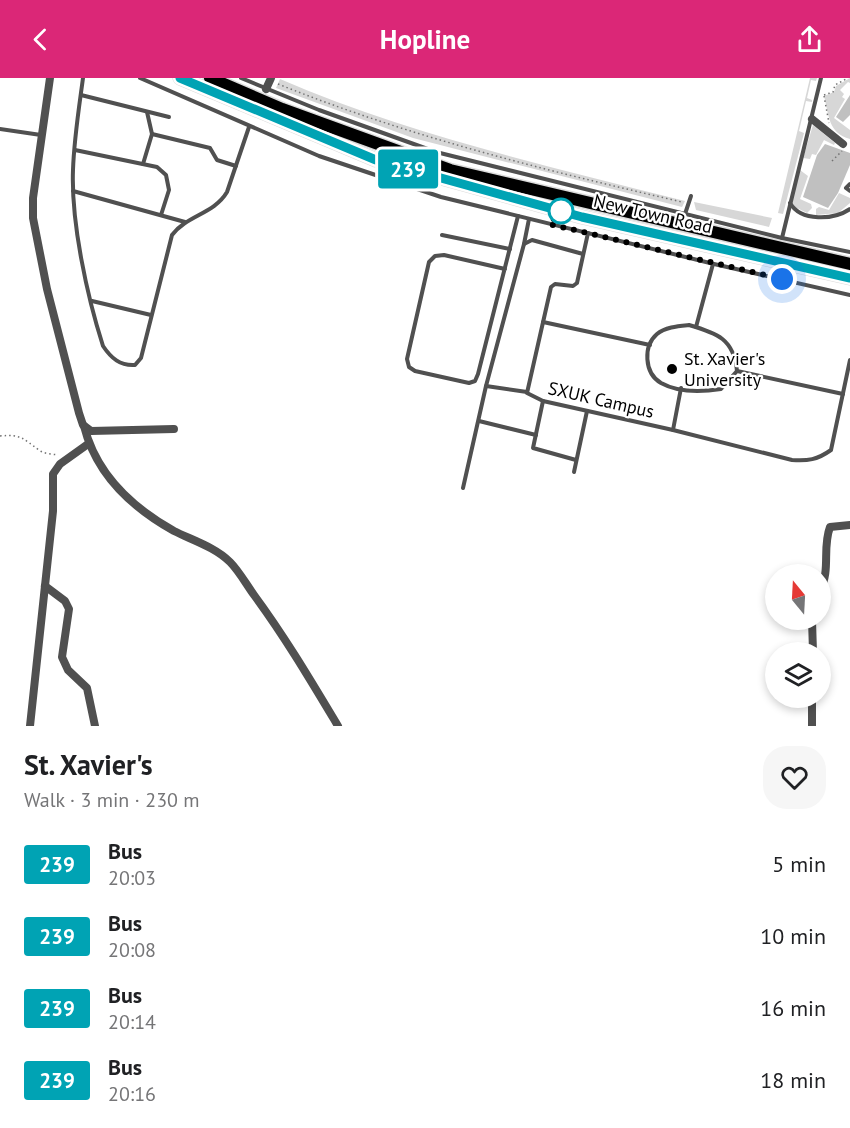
<!DOCTYPE html>
<html lang="en">
<head>
<meta charset="utf-8">
<style>
	:root { --surface:#fff; --page:#f6f6f6; --text:#202124; --muted:#757577; --accent:#db2777 }
	body { margin:0; font-family:"PT Sans",sans-serif; background:var(--page); color:var(--text); height:100vh; display:flex; flex-direction:column; font-size:22px; white-space:nowrap }
	* { box-sizing:border-box; margin:0 }
	p { font-size:20px; color:var(--muted) }
	.icon { flex:none; width:33px; height:33px; fill:none; stroke:currentColor; stroke-width:2; stroke-linecap:round; stroke-linejoin:round }
	.map { position:relative; height:648px; overflow:hidden }
	.sheet { display:flex; flex-direction:column; background:var(--surface); flex:1 }
	.sheet>* { flex:none }
	.badge { padding:0 12px; border-radius:4px; font-size:21px; line-height:39px }
	.needle { width:39px; rotate:342deg }
	.tools { position:absolute; left:765px; top:486px; display:grid; gap:12px }
	.tools a { display:grid; place-items:center; width:66px; height:66px; border-radius:50%; background:var(--surface); box-shadow:0 3px 9px #0003; font-size:30px }
	.you { position:absolute; width:30px; height:30px; margin:-15px; border:4px solid #fff; border-radius:50%; background:#1a73e8; box-shadow:0 0 0 9px #1a73e833 }
	.map>.badge { position:absolute; translate:-50% -50%; box-shadow:0 0 0 3px #fff }
	.round { display:grid; place-items:center; flex:none; width:63px; height:63px; border-radius:24px; background:var(--page) }
	.summary { display:flex; align-items:center; justify-content:space-between; height:102px; padding:0 24px }
	h1 { font-size:28px; font-weight:700; line-height:45px }
	ul { padding:0; list-style:none }
	li { display:flex; align-items:center; gap:18px; height:72px; padding:0 24px }
	li div { flex:1 }
	li b { display:block; font-size:22px }
	li em { font-style:normal }
	li .badge { min-width:66px; font-weight:700; text-align:center }
	header { display:flex; justify-content:space-between; align-items:center; height:78px; padding:0 24px; background:var(--accent); color:#fff; font-size:27px; font-weight:700 }
	.map>svg:first-child { display:block }
	.green { fill:#d7d7d7 }
	.building { fill:#c0c0c0 }
	.lines { fill:none; stroke-linecap:round; stroke-linejoin:round }
	.primary-casing { stroke:#dbdbdb; stroke-width:15 }
	.path { stroke:#727272; stroke-width:1.5; stroke-dasharray:1.5 3; stroke-linecap:butt }
	.lane { stroke:#505050; stroke-width:4 }
	.street { stroke:#505050; stroke-width:8 }
	.primary { stroke:#000; stroke-width:12 }
	.line-casing { stroke:#fff; stroke-width:14 }
	.line { stroke:#00a3b4; stroke-width:9 }
	.walk { stroke:#000; stroke-width:6; stroke-dasharray:0 10.8 }
	.stop-dot { fill:#fff; stroke:#00a3b4; stroke-width:3 }
	.poi-dot { fill:#000; stroke:#fff; stroke-width:2 }
	.labels { text-anchor:middle; stroke-width:4.5; stroke-linejoin:round; paint-order:stroke }
	.street-label { font-size:18px; fill:#000; stroke:#fff }
	.poi-label { font-size:18px; fill:#000; stroke:#fff; text-anchor:start }
</style>
</head>
<body>
<header><svg class="icon" aria-label="back" viewBox="0 0 24 24"><path d="M15 5l-7 7 7 7"/></svg>Hopline<svg class="icon" aria-label="share" viewBox="0 0 24 24"><path d="M12 15V3M7 8l5-5 5 5M5 13v7h14v-7"/></svg></header>
<div class="map">
<svg width="850" height="648" viewBox="0 0 850 648">
	<rect width="100%" height="100%" fill="#fff"/>
	<g class="green">
		<polygon points="810,0 817,0 816,3 811,2 807,20 812,22 812,24 806,23 799,53 804,55 783,136 778,135"/>
		<path d="M850 0V5L848 4 840 12 844 16 842 19 845 21 834 40 850 52V61C828 55 829 37 824 18L834 14 836 8Z"/>
		<path d="M280 1C410 57 548 88 685 123L682 129 413 60 276 10Z"/>
		<polygon points="813,47 835,65 834,67 824,62 816,77 812,76 810,81 803,80"/>
		<polygon points="800,92 808,98 800,121 811,126 812,130 807,135 795,129 792,125"/>
		<polygon points="839,115 850,120 850,125 838,135 816,137 816,131 819,129 829,132"/>
		<polygon points="694,124 772,140 769,149 696,132"/>
	</g>
	<g class="building">
		<polygon points="850,17 850,37 843,44 836,39"/>
		<polygon points="825,66 850,75 850,87 838,115 828,130 803,119 817,77"/>
	</g>
	<g class="lines">
		<defs>
			<g id="primary">
				<polyline points="180,0 376,82 582,139 850,200"/>
				<polyline points="210,0 282,31 450,92 850,186"/>
			</g>
		</defs>
		<use href="#primary" class="primary-casing"/>
		<g class="path">
			<path d="M278 6C410 59 544 92 682 124"/>
			<polyline points="824,17 833,14 835,7 848,0"/>
			<polyline points="824,18 829,45"/>
			<polyline points="832,83 842,73"/>
			<path d="M0 358C22 356 23 361 39 372 44 376 52 376 58 377"/>
		</g>
		<g class="lane">
			<path d="M83 0C79 30 74 61 73 92 71 144 87 218 103 268 111 280 120 288 135 287L141 280 172 157C187 137 214 136 227 114L249 49"/>
			<polyline points="140,0 319,78 441,119 714,186 850,217"/>
			<polyline points="241,0 319,32 436,74 782,160 850,174"/>
			<polyline points="81,17 169,39"/>
			<polyline points="0,51 41,57"/>
			<polyline points="152,56 210,70 217,82 236,88"/>
			<polyline points="75,72 157,89 166,97 169,112 161,137"/>
			<polyline points="143,86 152,56 147,34"/>
			<polyline points="850,106 846,110 850,113"/>
			<polyline points="73,113 185,144"/>
			<path d="M790 125C801 144 834 142 850 131"/>
			<polyline points="685,136 691,118"/>
			<polyline points="588,155 577,205 573,208 555,206 551,209 527,315 543,323 673,352"/>
			<polyline points="442,157 510,171"/>
			<polyline points="782,160 821,0"/>
			<polyline points="524,166 529,141"/>
			<polyline points="505,191 444,177 435,178 429,184 407,281 409,289 415,293 469,305 475,303 478,296 518,138"/>
			<polyline points="92,223 151,237"/>
			<polyline points="543,244 650,267"/>
			<path d="M689 247C717 255 734 261 737 293L721 311C702 314 679 315 661 305 644 295 643 268 657 256 665 249 679 248 689 247Z"/>
			<polyline points="696,249 713,186"/>
			<polyline points="737,293 843,316"/>
			<polyline points="486,308 527,314"/>
			<path d="M681 310 673 352 792 382C808 383 817 382 831 372L850 282"/>
			<polyline points="543,323 533,370 576,382"/>
			<polyline points="479,343 536,357"/>
			<polyline points="574,394 587,333"/>
			<polyline points="463,410 486,308 524,166 532,162 583,176"/>
		</g>
		<g class="street">
			<polyline points="50,0 33,120 33,140 47,211 79,335 83,347 91,353 174,351"/>
			<polyline points="266,11 271,0"/>
			<polyline points="812,41 843,66"/>
			<path d="M84 348C96 396 131 429 174 453 192 462 215 469 230 484 239 493 246 506 254 517 285 559 311 603 338 648"/>
			<polyline points="45,508 65,523 69,531 62,579 68,592 87,610 95,648"/>
			<path d="M820 512C831 492 822 470 830 449L850 447"/>
			<polyline points="812,542 813,574"/>
			<polyline points="30,648 53,433 53,396 60,386 88,366"/>
			<polyline points="812,648 812,620"/>
		</g>
		<use href="#primary" class="primary"/>
	</g>
	<g class="lines">
		<defs>
			<polyline id="line" points="180,0 376,82 582,139 850,200"/>
		</defs>
		<use href="#line" class="line-casing"/>
		<use href="#line" class="line"/>
		<polyline class="walk" points="561,133 549,146 782,201"/>
	</g>
	<circle class="stop-dot" cx="561" cy="133" r="12"/>
	<circle class="poi-dot" cx="672" cy="291" r="6"/>
	<g class="labels">
		<g class="street-label">
			<text transform="translate(653 136) rotate(13)" y="6">New Town Road</text>
			<text transform="translate(601 322) rotate(13)" y="6">SXUK Campus</text>
		</g>
		<g class="poi-label">
			<text x="684" y="287">St. Xavier's<tspan x="684" dy="21">University</tspan></text>
		</g>
	</g>
</svg>
<div class="tools">
<a><svg class="needle" viewBox="-14 -14 28 28"><path d="M0-13l5 13h-10z" fill="#e53935"/><path d="M0 13l5-13h-10z" fill="#757577"/></svg></a>
<a><svg class="icon" aria-label="layers" viewBox="0 0 24 24"><path d="M12 4l9 5-9 5-9-5zM3 14l9 5 9-5"/></svg></a>
</div>
<div class="you" style="left:782px;top:201px"></div>
<b class="badge" style="left:408px;top:91px;background:#00a3b4;color:#fff">239</b>
</div>
<section class="sheet">
<div class="summary"><div><h1>St. Xavier's</h1><p>Walk · 3 min · 230 m</p></div><a class="round"><svg class="icon" aria-label="heart" viewBox="0 0 24 24"><path d="M12 20l-8-8c-3-5 5-10 8-4 3-6 11-1 8 4z"/></svg></a></div>
<ul>
<li><span class="badge" style="background:#00a3b4;color:#fff">239</span><div><b>Bus</b><p>20:03</p></div><em>5 min</em></li>
<li><span class="badge" style="background:#00a3b4;color:#fff">239</span><div><b>Bus</b><p>20:08</p></div><em>10 min</em></li>
<li><span class="badge" style="background:#00a3b4;color:#fff">239</span><div><b>Bus</b><p>20:14</p></div><em>16 min</em></li>
<li><span class="badge" style="background:#00a3b4;color:#fff">239</span><div><b>Bus</b><p>20:16</p></div><em>18 min</em></li>
</ul>
</section>
</body>
</html>
